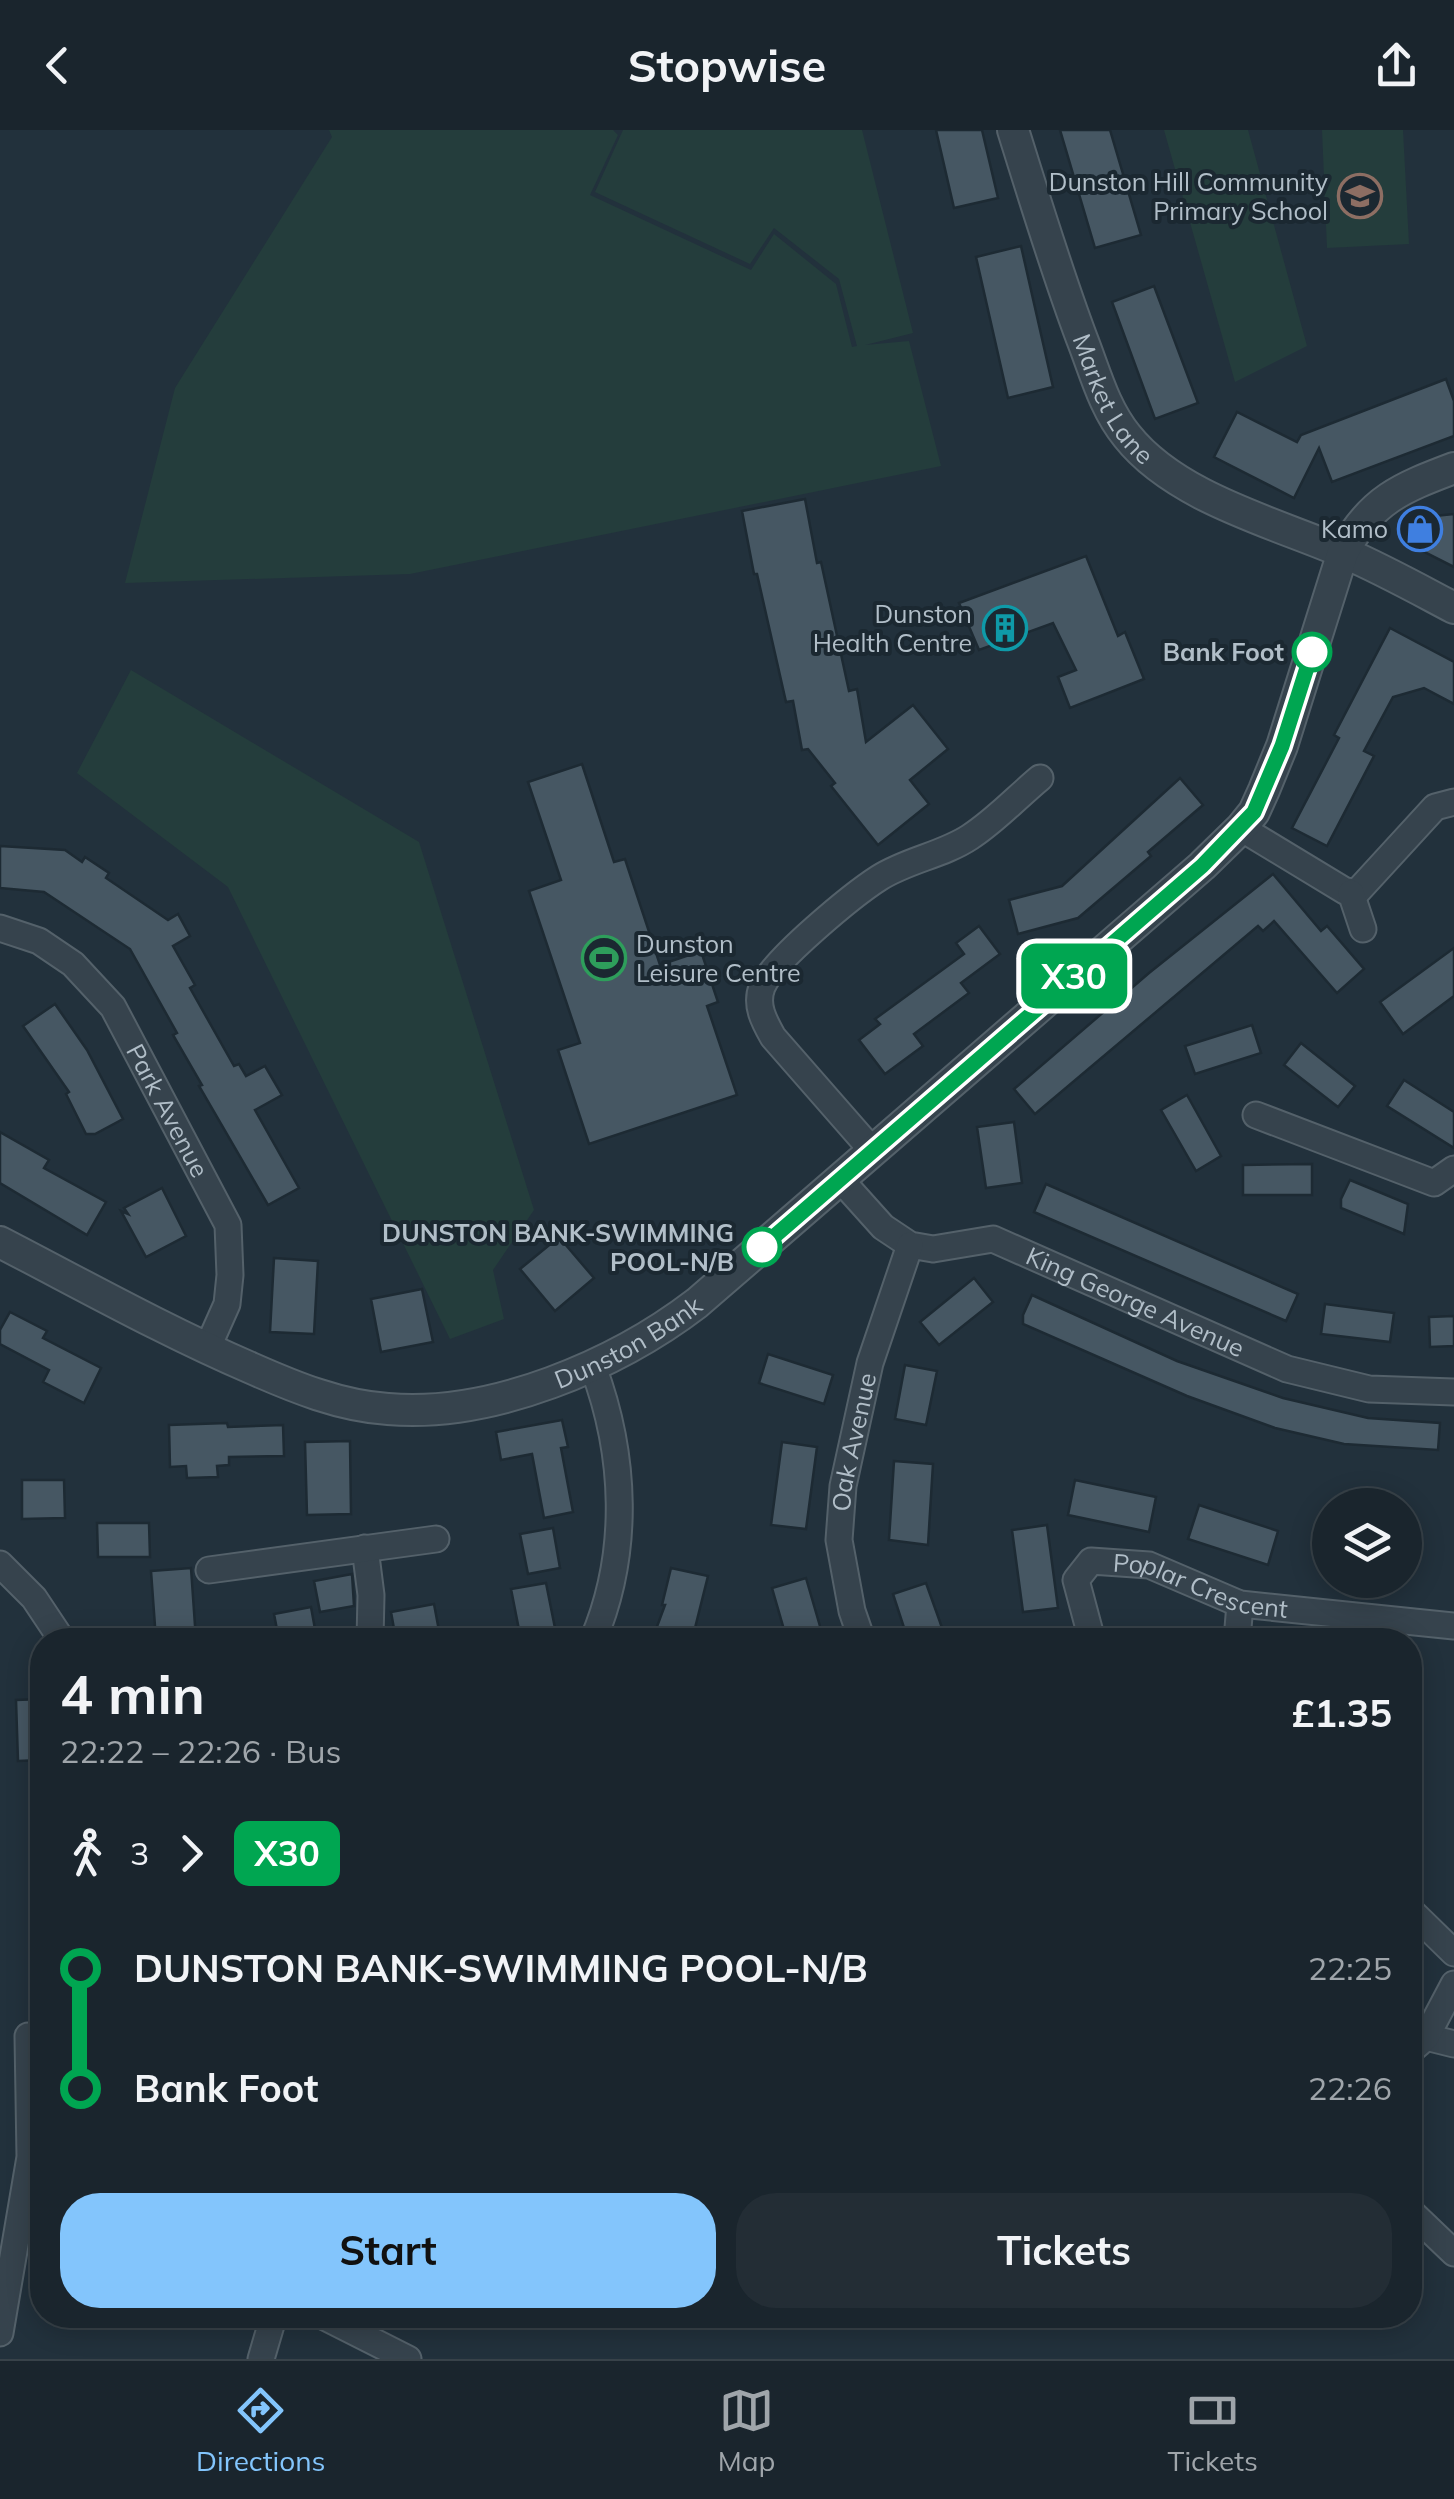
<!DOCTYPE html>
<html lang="en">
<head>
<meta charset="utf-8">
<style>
	:root { --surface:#1a252d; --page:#232d35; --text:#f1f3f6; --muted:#9fa5aa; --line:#384249; --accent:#83c5fc }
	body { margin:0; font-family:Mulish,sans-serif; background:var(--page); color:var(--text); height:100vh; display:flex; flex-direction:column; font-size:38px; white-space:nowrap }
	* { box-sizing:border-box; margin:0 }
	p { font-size:32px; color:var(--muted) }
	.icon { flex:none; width:55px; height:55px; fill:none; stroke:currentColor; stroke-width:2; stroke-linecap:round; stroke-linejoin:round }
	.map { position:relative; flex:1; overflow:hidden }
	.drawer { position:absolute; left:30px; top:1498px; width:1392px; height:700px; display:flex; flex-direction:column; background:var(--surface); border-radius:40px; box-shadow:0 5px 25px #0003,0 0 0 2px var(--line) }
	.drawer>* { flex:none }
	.badge { padding:0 20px; border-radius:15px; font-size:35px; line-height:65px }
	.fabs { position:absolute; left:1312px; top:1358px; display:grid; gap:20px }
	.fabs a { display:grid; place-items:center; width:110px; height:110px; border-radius:50%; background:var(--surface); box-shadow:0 5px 25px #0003,0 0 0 2px var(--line); font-size:50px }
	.map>.badge { position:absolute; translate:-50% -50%; box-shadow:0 0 0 5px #fff }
	.legs { display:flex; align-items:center; gap:15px; height:110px; padding:0 30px; font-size:32px }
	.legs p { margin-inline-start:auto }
	.headline { display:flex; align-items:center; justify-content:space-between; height:170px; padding:0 30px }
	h1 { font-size:55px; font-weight:700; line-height:75px }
	.action { display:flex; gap:20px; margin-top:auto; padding:20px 30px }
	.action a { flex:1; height:115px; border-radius:40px; background:var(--accent); color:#111; font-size:40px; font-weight:700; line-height:115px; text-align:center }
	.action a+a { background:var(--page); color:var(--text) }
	ul { padding:0 30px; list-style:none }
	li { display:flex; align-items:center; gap:35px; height:120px; font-size:38px }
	li i { display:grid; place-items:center; width:15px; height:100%; margin:0 12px; background:currentColor }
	li i::after { content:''; width:25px; height:25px; margin:-12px; border:8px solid; border-radius:50%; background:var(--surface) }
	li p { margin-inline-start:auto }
	li:first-child i { background:linear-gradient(#0000 50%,currentColor 0) }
	li:last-child i { background:linear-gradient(currentColor 50%,#0000 0) }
	header { display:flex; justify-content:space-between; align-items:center; height:130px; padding:0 30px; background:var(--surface); font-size:45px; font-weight:700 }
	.tab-bar { display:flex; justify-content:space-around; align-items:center; height:140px; border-top:2px solid var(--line); background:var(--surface); font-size:28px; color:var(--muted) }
	.tab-bar a { display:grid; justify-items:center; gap:5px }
	.tab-bar .selected { color:var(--accent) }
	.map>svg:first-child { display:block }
	.green { fill:#243d3c }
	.building { fill:#465763; stroke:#1d2a33; stroke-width:2.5 }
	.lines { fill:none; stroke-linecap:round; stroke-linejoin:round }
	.minor-casing { stroke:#54616a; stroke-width:29 }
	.tertiary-casing { stroke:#54616a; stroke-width:34 }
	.minor { stroke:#36434d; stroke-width:25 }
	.tertiary { stroke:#36434d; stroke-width:30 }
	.line-1-casing { stroke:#fff; stroke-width:22 }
	.line-1 { stroke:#00a651; stroke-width:15 }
	.stop-1-dot { fill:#fff; stroke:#00a651; stroke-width:5 }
	.labels { text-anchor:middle; stroke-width:8; stroke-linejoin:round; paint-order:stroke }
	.poi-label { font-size:25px; fill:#b1bec8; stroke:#1b2831; text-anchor:end }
	.street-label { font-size:25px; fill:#b1bec8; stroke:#1b2831 }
	.stop-label { font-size:25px; font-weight:bold; fill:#b1bec8; stroke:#1b2831; text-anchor:end }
</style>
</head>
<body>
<header><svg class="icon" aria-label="back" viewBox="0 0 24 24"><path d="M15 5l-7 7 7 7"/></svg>Stopwise<svg class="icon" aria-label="share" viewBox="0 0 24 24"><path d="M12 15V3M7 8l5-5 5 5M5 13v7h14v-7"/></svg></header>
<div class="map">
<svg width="1454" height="2229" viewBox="0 0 1454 2229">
	<rect width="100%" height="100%" fill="#22313c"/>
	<g class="green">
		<polygon points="329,0 613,0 618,5 590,65 751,140 774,104 836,154 852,217 857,216 839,149 774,98 750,134 595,62 623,0 862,0 913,203 865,215 909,211 941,336 410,444 125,453 175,258 332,7"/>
		<polygon points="1164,0 1248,0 1307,216 1235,252"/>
		<polygon points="1322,0 1403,0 1409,114 1327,118"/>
		<polygon points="131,540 419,712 534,1080 493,1140 504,1189 450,1209 228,757 77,643"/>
	</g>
	<g class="building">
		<polygon points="936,0 982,0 998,68 954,78"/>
		<polygon points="1060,0 1110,0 1141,105 1095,118"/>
		<polygon points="1021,116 1053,257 1008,268 976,127"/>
		<polygon points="1154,156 1198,273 1155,289 1112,172"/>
		<polygon points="1446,249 1454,271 1454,306 1332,352 1319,318 1294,368 1214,327 1237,282 1297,312 1301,305"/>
		<polygon points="805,369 817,433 821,432 849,561 857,559 866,612 913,575 948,619 910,650 929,674 878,715 831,656 835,653 808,619 802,620 793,571 786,572 757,444 754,444 742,381"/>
		<polygon points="1454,384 1454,437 1403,411 1415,388"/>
		<polygon points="1086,426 1118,506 1125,502 1144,549 1070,578 1058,547 1076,540 1053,493 979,520 959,473"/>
		<polygon points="1390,498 1454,532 1454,574 1424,558 1393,567 1364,621 1374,626 1327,716 1292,698 1339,608 1334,605"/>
		<polygon points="582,634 614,732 625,729 660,835 701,821 718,872 707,876 737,965 589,1014 558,920 580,913 529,761 561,750 528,652"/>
		<polygon points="1180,648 1203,675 1148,722 1151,726 1078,788 1018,804 1009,770 1062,756"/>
		<polygon points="0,716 65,720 82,732 85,727 109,743 106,748 168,790 178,784 190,806 173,816 195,855 190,858 234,936 239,934 246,946 265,936 282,965 255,980 299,1058 268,1075 199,956 202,955 173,905 177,903 130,819 44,762 0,758"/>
		<polygon points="1273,744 1321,801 1327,796 1364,839 1337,863 1274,791 1263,801 1258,796 1035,984 1014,959 1149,843"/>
		<polygon points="979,796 1000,824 961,853 969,863 914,904 923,916 885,944 859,910 880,894 875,889 964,824 956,813"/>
		<polygon points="1454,818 1454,866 1403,904 1380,872"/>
		<polygon points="55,874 87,920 123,989 95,1004 86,1004 66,964 69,962 23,896"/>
		<polygon points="1252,895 1261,923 1195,944 1185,916"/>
		<polygon points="1301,913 1355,956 1338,977 1284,935"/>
		<polygon points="1404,950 1454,982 1454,1018 1387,976"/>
		<polygon points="1187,965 1221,1026 1196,1041 1161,980"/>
		<polygon points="1014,992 1022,1053 986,1058 977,997"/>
		<polygon points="0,1002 49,1030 44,1038 106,1072 87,1105 0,1053"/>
		<polygon points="1312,1034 1312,1065 1243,1065 1243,1035"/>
		<polygon points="1350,1050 1408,1074 1404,1104 1341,1078 1341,1069"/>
		<polygon points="1046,1054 1298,1164 1286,1191 1034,1082"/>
		<polygon points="162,1058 186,1106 146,1127 121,1081 128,1084 124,1078"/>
		<polygon points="559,1107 594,1148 555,1181 520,1139"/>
		<polygon points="274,1128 318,1131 314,1204 270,1202"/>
		<polygon points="974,1148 993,1172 939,1215 920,1192"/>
		<polygon points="422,1159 433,1212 381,1222 371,1169"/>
		<polygon points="1032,1165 1177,1231 1283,1268 1368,1288 1440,1293 1438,1320 1344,1314 1275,1298 1187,1266 1023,1194 1023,1185"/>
		<polygon points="1325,1174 1394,1183 1390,1212 1321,1204"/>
		<polygon points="10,1182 47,1201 43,1208 101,1238 84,1273 43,1252 49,1240 0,1214 0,1200"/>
		<polygon points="1454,1186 1454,1216 1430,1217 1429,1187"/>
		<polygon points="768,1224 833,1245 824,1274 759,1253"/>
		<polygon points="905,1235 937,1241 926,1295 895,1289"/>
		<polygon points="562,1290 568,1317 561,1318 573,1382 544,1388 532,1324 501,1330 496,1302"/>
		<polygon points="227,1293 228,1297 283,1295 284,1326 229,1327 229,1335 217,1336 218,1347 187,1348 186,1336 170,1337 169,1295"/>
		<polygon points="350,1311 351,1384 307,1385 305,1312"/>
		<polygon points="782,1312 817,1317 806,1399 771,1395"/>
		<polygon points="894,1331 933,1334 928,1415 889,1410"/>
		<polygon points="22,1350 64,1350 65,1388 22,1389"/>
		<polygon points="1075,1350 1156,1367 1149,1402 1068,1385"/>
		<polygon points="1199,1375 1278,1401 1268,1435 1188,1409"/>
		<polygon points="97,1393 149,1393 150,1427 98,1427"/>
		<polygon points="1047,1395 1058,1478 1023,1482 1012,1400"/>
		<polygon points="553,1398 560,1438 528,1444 520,1404"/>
		<polygon points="191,1438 196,1510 156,1510 151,1441"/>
		<polygon points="671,1438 708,1446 692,1510 652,1510 665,1475 662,1475"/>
		<polygon points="352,1444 354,1476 320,1482 314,1451"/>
		<polygon points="806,1448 824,1510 787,1510 772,1458"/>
		<polygon points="546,1453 556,1503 521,1510 511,1459"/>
		<polygon points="926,1453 940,1492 946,1510 908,1510 893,1464"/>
		<polygon points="434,1474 440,1506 396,1510 391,1482"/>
		<polygon points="311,1477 317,1510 279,1510 274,1484"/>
		<polygon points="42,1569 42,1630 18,1631 16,1570"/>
	</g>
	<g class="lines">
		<defs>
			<g id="minor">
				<polyline points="1241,698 1345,761 1357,762 1435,677 1454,672"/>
				<polyline points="1351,763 1363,799"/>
				<path id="s1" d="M0 798 39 811 73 834 113 877 228 1095 230 1145 227 1174 207 1219"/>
				<polyline points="1256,985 1434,1053 1454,1039"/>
				<path d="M871 1019 773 907C764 891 755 875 762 857 773 830 854 764 879 748 907 730 943 725 970 707 995 691 1017 667 1040 648"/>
				<path id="s2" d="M839 1048 883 1097 910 1115 933 1119 993 1109 1287 1239 1369 1259 1454 1262"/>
				<polyline points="365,1418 371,1465 370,1510"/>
				<polyline points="0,1434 34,1468 62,1510"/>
				<polyline points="209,1440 436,1409"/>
				<path d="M593 1510C630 1423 626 1325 593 1237"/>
				<path id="s3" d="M862 1510 852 1481 839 1410 843 1356 870 1233 910 1115"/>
				<path id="s4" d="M1092 1510 1076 1450 1091 1431 1149 1435 1240 1474 1454 1496"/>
				<polyline points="1237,1510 1240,1474"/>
				<polyline points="1410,1780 1454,1823"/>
				<polyline points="1426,1907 1454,1914"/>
				<polyline points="1410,1921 1426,1907 1454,1854"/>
				<polyline points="1410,2081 1454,2123"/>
				<polyline points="321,2185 408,2229"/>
				<polyline points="0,2203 30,2027 28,1906"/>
				<polyline points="261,2229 274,2185"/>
			</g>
			<g id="tertiary">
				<path id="s5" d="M1013 0C1035 70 1056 140 1082 209 1095 242 1104 278 1127 306 1176 368 1276 393 1345 423 1382 439 1418 459 1454 478"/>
				<path id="s6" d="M0 1112C83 1155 165 1201 251 1238 294 1257 340 1276 388 1279 492 1288 616 1235 697 1173L1202 736 1241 698 1254 682 1264 660 1282 616 1343 422C1371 370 1401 358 1454 338"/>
			</g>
		</defs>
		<use href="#minor" class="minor-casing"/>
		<use href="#tertiary" class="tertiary-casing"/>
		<use href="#minor" class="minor"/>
		<use href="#tertiary" class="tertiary"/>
	</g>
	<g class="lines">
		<defs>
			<polyline id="line-1" points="762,1117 1202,736 1254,682 1282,616 1312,522"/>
		</defs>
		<use href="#line-1" class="line-1-casing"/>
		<use href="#line-1" class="line-1"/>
	</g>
	<defs>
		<symbol id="school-ring" viewBox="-11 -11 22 22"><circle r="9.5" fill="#1b2831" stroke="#8d6e63" stroke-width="1.5"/><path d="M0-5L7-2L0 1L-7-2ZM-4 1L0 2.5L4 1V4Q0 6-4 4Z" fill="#8d6e63"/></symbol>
		<symbol id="shop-ring" viewBox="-11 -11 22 22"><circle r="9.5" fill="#1b2831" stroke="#3f7fe0" stroke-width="1.5"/><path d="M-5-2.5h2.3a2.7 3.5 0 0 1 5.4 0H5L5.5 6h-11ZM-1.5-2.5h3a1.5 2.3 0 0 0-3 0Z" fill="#3f7fe0"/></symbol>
		<symbol id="building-ring" viewBox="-11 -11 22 22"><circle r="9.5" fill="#1b2831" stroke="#0f9aa8" stroke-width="1.5"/><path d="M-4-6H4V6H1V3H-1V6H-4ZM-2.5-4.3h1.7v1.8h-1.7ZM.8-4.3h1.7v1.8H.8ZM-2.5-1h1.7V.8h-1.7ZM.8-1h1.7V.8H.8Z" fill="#0f9aa8"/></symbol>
		<symbol id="stadium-ring" viewBox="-11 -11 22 22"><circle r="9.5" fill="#1b2831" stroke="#2e9e5b" stroke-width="1.5"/><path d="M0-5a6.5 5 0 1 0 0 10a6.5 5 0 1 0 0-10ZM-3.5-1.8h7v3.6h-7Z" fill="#2e9e5b"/></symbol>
	</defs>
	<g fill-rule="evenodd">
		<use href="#school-ring" x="1335" y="41" width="50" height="50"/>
		<use href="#shop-ring" x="1395" y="374" width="50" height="50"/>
		<use href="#building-ring" x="980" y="473" width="50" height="50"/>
		<use href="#stadium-ring" x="579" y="803" width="50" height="50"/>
	</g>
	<g class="stop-1-dot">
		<circle cx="1312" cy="522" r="18"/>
		<circle cx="762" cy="1117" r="18"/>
	</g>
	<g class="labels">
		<g class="poi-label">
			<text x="1328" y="61">Dunston Hill Community<tspan x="1328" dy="29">Primary School</tspan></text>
			<text x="1388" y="408">Kamo</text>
			<text x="972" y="493">Dunston<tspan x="972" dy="29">Health Centre</tspan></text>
			<text x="636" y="823" text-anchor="start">Dunston<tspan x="636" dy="29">Leisure Centre</tspan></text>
		</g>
		<g class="street-label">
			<text dy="9" stroke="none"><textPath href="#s5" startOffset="288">Market Lane</textPath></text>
			<text dy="9" stroke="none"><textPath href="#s1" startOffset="258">Park Avenue</textPath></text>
			<text dy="9" stroke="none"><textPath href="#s2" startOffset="338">King George Avenue</textPath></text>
			<text dy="9" stroke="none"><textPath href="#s6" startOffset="678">Dunston Bank</textPath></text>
			<text dy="9" stroke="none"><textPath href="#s3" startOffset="202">Oak Avenue</textPath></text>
			<text dy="9" stroke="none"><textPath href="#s4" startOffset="200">Poplar Crescent</textPath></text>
		</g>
		<g class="stop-label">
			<text x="1284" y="531">Bank Foot</text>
			<text x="734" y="1112">DUNSTON BANK-SWIMMING<tspan x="734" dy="29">POOL-N/B</tspan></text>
		</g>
	</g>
</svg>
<div class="fabs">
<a><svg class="icon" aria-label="layers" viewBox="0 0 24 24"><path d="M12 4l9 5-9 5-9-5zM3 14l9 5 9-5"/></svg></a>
</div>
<b class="badge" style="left:1074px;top:846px;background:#00a651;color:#fff">X30</b>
<section class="drawer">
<div class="headline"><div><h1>4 min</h1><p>22:22 – 22:26 · Bus</p></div><b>£1.35</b></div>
<div class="legs"><svg class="icon" aria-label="walk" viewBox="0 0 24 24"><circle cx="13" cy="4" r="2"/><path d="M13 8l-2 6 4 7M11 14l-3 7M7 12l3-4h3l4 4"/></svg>3<svg class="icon" aria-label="forward" viewBox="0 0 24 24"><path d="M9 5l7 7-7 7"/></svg><b class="badge" style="background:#00a651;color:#fff">X30</b></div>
<ul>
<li><i style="color:#00a651"></i><b>DUNSTON BANK-SWIMMING POOL-N/B</b><p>22:25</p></li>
<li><i style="color:#00a651"></i><b>Bank Foot</b><p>22:26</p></li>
</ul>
<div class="action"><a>Start</a><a>Tickets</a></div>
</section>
</div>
<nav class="tab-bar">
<a class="selected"><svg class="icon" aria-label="directions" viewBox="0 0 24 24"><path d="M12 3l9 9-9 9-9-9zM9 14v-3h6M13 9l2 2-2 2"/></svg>Directions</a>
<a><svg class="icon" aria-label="map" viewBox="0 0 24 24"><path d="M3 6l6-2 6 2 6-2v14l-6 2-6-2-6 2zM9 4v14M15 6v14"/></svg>Map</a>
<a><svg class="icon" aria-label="tickets" viewBox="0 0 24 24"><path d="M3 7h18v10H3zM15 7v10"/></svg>Tickets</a>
</nav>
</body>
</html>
